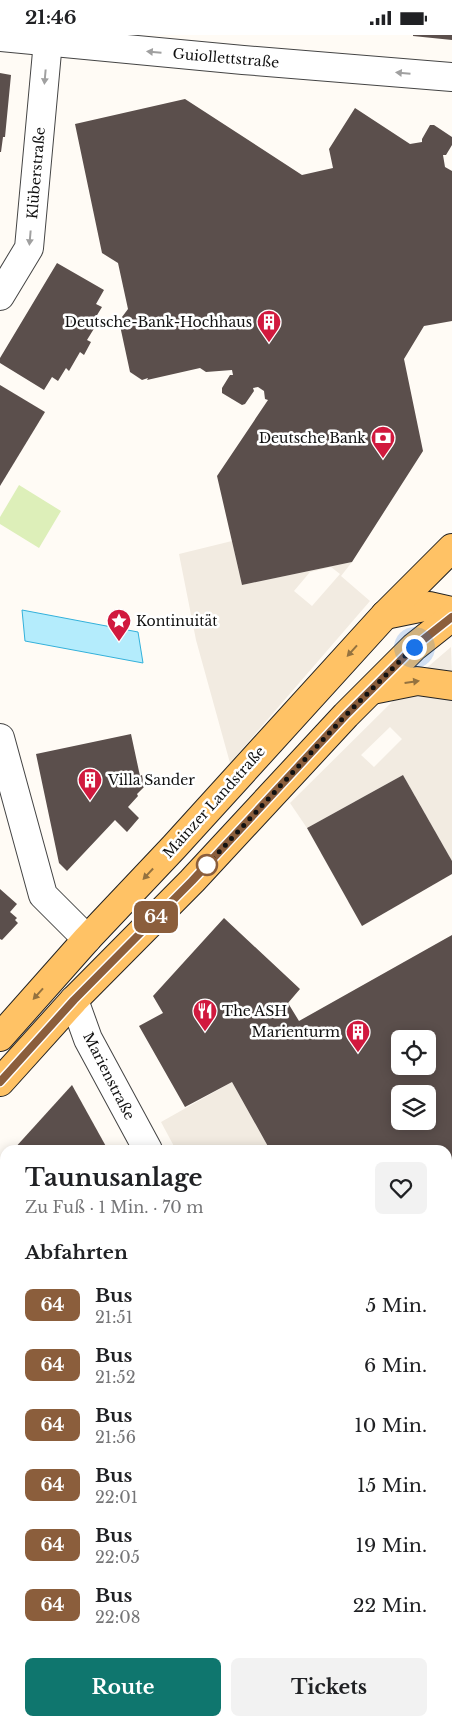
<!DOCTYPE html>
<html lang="de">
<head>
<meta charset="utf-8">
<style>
	:root { --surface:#fff; --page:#f2f2f2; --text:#202124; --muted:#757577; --accent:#0f766e }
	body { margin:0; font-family:"Libre Baskerville",serif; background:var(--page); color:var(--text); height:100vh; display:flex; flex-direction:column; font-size:19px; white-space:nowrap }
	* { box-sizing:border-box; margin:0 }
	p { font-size:16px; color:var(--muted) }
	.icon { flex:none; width:28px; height:28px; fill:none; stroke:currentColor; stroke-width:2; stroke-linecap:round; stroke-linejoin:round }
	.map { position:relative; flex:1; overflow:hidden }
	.details { position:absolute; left:0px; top:1110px; width:452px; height:581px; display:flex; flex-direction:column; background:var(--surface); border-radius:15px 15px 0 0; box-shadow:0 2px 12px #0003 }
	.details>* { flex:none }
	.badge { padding:0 10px; border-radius:8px; font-size:18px; line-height:32px }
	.tools { position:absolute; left:391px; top:995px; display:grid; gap:10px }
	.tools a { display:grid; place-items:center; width:45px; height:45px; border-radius:8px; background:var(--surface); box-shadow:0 2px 12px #0003; font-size:25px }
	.you { position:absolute; width:25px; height:25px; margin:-12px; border:4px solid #fff; border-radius:50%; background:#1a73e8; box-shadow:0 0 0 8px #1a73e833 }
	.map>.badge { position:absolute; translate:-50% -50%; box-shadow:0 0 0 2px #fff }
	h2 { padding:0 25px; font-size:19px; line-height:45px }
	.round { display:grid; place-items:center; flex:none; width:52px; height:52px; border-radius:8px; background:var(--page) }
	.head { display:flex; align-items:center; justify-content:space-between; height:85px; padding:0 25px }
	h1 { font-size:24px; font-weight:700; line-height:38px }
	.button { display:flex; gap:10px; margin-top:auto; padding:10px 25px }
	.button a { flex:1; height:58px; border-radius:8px; background:var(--accent); color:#fff; font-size:20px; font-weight:700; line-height:58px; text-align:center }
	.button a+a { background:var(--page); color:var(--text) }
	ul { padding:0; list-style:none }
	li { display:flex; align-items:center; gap:15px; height:60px; padding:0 25px }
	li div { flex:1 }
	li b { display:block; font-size:19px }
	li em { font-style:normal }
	li .badge { min-width:55px; font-weight:700; text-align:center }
	.status { display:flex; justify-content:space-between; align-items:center; height:35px; padding:0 25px; background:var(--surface); direction:ltr }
	.status svg { height:14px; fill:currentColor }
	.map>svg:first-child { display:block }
	.green { fill:#ddefb9 }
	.plaza { fill:#f2ebe1; fill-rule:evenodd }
	.water { fill:#b4ecfc; stroke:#33b1db }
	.building { fill:#5b4f4c; fill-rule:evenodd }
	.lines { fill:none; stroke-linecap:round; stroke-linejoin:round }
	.minor-casing { stroke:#444; stroke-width:30 }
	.major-casing { stroke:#222; stroke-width:30 }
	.minor { stroke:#fff; stroke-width:28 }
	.major { stroke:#ffc265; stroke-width:28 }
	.oneway { fill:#a0a0a0 }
	.oneway2 { fill:#94723f }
	.line-casing { stroke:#fff; stroke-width:11 }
	.line { stroke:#8b5e3c; stroke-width:8 }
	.walk { stroke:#111; stroke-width:5; stroke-dasharray:0 9 }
	.stop-dot { fill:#fff; stroke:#8b5e3c; stroke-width:2.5 }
	.labels { text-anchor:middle; stroke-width:5; stroke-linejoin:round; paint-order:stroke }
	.street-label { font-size:14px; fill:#111; stroke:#fff }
	.poi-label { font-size:14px; fill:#111; stroke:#fff; text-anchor:end }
</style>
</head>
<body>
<div class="status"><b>21:46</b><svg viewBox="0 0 49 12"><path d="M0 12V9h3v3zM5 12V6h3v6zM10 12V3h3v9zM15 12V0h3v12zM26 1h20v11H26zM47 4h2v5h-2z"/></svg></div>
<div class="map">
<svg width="452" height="1691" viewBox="0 0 452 1691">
	<rect width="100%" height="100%" fill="#fffbf5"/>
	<polygon class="green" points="19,450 61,476 39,513 0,489 0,482"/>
	<g class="plaza">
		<path d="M232 506 242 550 352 527 341 541 370 566 230 728 196 605 179 519ZM331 532 340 539 312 571 294 556 310 537Z"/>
		<polygon points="451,612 452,639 423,636"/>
		<path d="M452 656V826L403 740 307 793 290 768 398 661ZM390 692 402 704 374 732 361 720Z"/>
		<polygon points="232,1047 270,1115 176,1115 161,1087"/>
	</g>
	<polygon class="water" points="22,575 138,597 143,628 25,606"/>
	<g class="building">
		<polygon points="413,0 452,0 452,5 413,1"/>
		<polygon points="0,38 11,40 5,102 3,102 1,117 0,117"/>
		<polygon points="185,64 302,140 333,133 329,114 355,73 410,109 422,107 422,104 430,90 434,90 452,102 452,110 446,120 443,120 445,132 452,136 452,286 424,291 404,324 423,416 352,527 242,550 217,441 268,365 265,364 264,356 258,352 253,353 254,356 245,369 242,370 222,358 222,353 230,340 233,340 232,335 206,337 200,333 147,345 148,343 142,345 130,337 119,286 128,274 118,228 102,218 75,89"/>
		<polygon points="57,228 104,255 96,269 102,272 94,285 98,287 87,305 91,307 84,320 80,317 69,336 66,333 58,346 52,342 44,355 0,328 0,323"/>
		<polygon points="0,350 45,377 0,451"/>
		<polygon points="131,699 140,741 142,740 144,752 137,759 138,761 128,772 139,783 127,797 115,785 67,836 59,828 36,719"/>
		<polygon points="403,740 452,826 452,839 362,891 307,793"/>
		<polygon points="0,854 17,869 10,877 17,883 15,885 18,888 2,905 0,904"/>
		<path d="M224 883 300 954 288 968 299 986 452 900V1148L448 1150V1115H270L232 1047 185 1072 139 991 163 978 153 961ZM400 1004H428V1031H400ZM400 1059H428V1086H400Z"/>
		<polygon points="72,1050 108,1115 13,1115"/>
		<polygon points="5,1124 5,1358 0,1353 0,1129"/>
		<polygon points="452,1211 452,1422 448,1425 448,1213"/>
		<polygon points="5,1421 5,1594 0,1586 0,1427"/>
		<polygon points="452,1576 452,1691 247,1691 244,1686 448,1686 448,1579"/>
		<polygon points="150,1686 163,1686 166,1691 143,1691"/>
	</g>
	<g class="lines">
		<defs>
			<g id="minor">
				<polyline points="0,2 243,25 452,42"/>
				<polyline points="0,261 29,213 48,6"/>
				<polyline points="0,703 43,860 87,904"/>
				<polyline points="74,965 88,1004 148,1115"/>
				<polyline points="448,1181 452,1179"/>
				<polyline points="448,1453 452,1450"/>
				<polyline points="0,1631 5,1638"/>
				<polyline points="37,1686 40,1691"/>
				<polyline points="80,1691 87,1686"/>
			</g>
			<g id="major">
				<polyline points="385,580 429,571 452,576"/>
				<polyline points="372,655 417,646 452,651"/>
				<polyline points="0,1002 87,904 174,812 385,580 452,513"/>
				<polyline points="0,1047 74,965 192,846 346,680 414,612 452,582"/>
			</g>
		</defs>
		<use href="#minor" class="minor-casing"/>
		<use href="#major" class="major-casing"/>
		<use href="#minor" class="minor"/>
		<use href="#major" class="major"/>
	</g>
	<defs><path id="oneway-solid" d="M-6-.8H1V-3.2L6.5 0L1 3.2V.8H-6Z" transform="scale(1.25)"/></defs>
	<g class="oneway">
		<use href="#oneway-solid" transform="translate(154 17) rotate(-175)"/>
		<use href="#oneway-solid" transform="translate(403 38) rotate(-175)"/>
		<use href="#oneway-solid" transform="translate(45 42) rotate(95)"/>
		<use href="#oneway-solid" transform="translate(30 203) rotate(95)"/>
	</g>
	<g class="oneway2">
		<use href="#oneway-solid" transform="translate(352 616) rotate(132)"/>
		<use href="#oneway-solid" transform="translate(412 647) rotate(-8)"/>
		<use href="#oneway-solid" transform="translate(148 839) rotate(133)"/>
		<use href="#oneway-solid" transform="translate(38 959) rotate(132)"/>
	</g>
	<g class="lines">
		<defs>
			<polyline id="line" points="0,1047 74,965 192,846 346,680 414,612 452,582"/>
		</defs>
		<use href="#line" class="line-casing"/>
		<use href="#line" class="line"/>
		<polyline class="walk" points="207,830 346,680 414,612"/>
	</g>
	<defs>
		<symbol id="building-pin" viewBox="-11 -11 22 30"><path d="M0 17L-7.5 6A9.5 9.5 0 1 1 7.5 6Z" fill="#d1193e" stroke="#fff"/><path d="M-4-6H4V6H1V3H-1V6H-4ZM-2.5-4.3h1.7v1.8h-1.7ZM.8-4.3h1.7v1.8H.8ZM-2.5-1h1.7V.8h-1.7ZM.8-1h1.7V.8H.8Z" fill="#fff"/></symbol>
		<symbol id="bank-pin" viewBox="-11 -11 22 30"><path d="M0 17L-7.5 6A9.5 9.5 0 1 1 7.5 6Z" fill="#d1193e" stroke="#fff"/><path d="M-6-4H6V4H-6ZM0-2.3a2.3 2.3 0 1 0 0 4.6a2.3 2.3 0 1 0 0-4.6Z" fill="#fff"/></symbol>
		<symbol id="sight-pin" viewBox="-11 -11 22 30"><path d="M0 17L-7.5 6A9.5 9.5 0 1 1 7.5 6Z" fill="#d1193e" stroke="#fff"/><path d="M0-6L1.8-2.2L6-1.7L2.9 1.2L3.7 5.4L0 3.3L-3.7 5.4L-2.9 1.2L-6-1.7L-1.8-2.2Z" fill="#fff"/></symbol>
		<symbol id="restaurant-pin" viewBox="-11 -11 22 30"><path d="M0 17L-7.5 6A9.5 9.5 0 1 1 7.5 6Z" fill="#d1193e" stroke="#fff"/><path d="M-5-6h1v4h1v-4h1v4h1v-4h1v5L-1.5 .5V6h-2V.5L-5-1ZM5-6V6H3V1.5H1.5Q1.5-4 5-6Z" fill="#fff"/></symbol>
	</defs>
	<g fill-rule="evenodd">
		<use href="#building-pin" x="255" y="273" width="28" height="38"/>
		<use href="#bank-pin" x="369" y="389" width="28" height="38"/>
		<use href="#sight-pin" x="105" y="572" width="28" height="38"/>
		<use href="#building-pin" x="76" y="731" width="28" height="38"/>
		<use href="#restaurant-pin" x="191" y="962" width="28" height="38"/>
		<use href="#building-pin" x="344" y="983" width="28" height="38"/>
	</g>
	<circle class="stop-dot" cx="207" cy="830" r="10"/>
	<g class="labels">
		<g class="street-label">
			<text transform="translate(226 23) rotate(5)" y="5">Guiollettstraße</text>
			<text transform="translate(36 138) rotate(-85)" y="5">Klüberstraße</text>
			<text transform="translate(214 767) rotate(-48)" y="5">Mainzer Landstraße</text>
			<text transform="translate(109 1041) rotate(63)" y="5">Marienstraße</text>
		</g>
		<g class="poi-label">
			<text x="252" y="292">Deutsche-Bank-Hochhaus</text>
			<text x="366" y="408">Deutsche Bank</text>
			<text x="136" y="591" text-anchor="start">Kontinuität</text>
			<text x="108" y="750" text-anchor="start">Villa Sander</text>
			<text x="222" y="981" text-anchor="start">The ASH</text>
			<text x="340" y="1002">Marienturm</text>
		</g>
	</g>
</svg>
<div class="tools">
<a><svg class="icon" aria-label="locate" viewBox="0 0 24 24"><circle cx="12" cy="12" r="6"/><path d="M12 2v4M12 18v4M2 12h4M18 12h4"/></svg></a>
<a><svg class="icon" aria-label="layers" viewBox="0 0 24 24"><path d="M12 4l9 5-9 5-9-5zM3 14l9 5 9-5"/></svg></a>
</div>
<div class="you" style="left:414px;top:612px"></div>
<b class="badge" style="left:156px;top:882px;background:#8b5e3c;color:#fff">64</b>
<section class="details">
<div class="head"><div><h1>Taunusanlage</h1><p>Zu Fuß · 1 Min. · 70 m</p></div><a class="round"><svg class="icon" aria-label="heart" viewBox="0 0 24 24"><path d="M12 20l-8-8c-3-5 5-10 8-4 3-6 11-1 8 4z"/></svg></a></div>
<h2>Abfahrten</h2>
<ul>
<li><span class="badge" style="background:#8b5e3c;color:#fff">64</span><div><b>Bus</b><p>21:51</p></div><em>5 Min.</em></li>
<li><span class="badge" style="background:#8b5e3c;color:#fff">64</span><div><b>Bus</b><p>21:52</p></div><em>6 Min.</em></li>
<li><span class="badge" style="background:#8b5e3c;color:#fff">64</span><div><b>Bus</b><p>21:56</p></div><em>10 Min.</em></li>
<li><span class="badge" style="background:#8b5e3c;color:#fff">64</span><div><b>Bus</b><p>22:01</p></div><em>15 Min.</em></li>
<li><span class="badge" style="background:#8b5e3c;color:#fff">64</span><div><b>Bus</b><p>22:05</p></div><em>19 Min.</em></li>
<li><span class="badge" style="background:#8b5e3c;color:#fff">64</span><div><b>Bus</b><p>22:08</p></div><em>22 Min.</em></li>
</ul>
<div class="button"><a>Route</a><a>Tickets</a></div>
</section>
</div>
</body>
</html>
